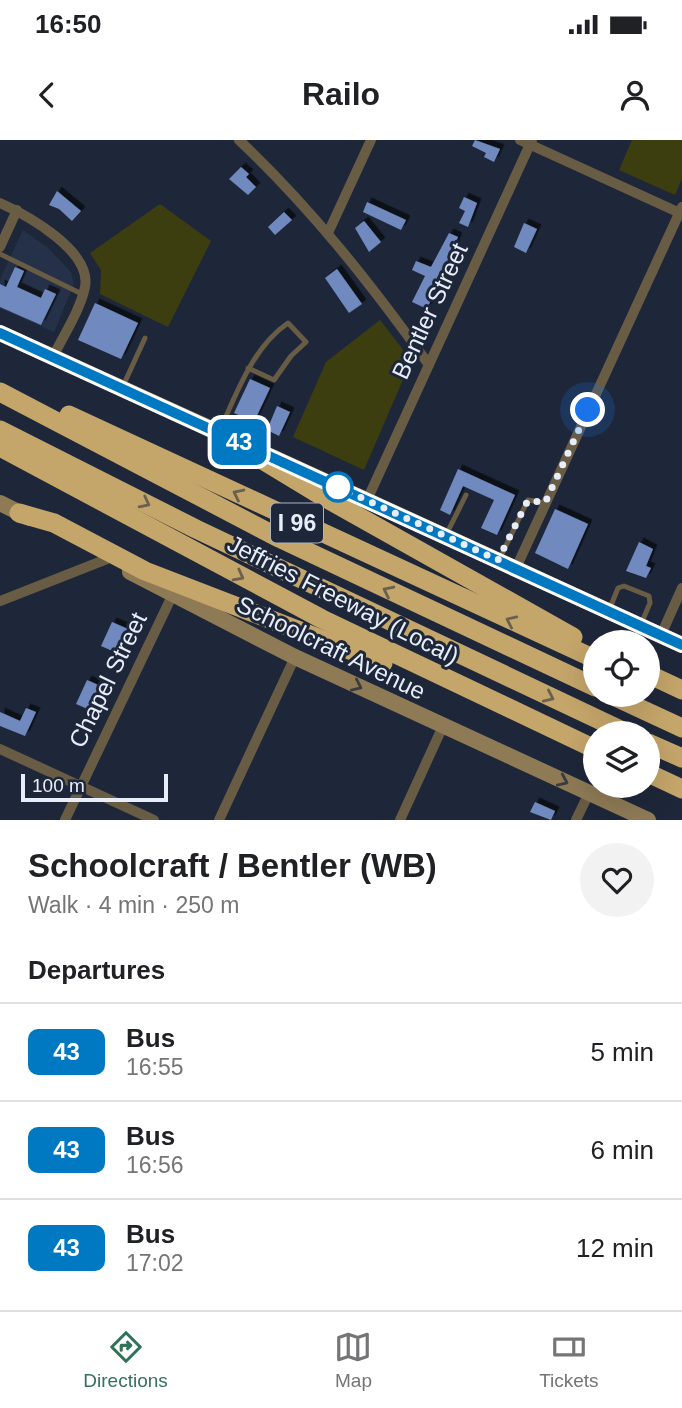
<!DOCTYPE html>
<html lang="en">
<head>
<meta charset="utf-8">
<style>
	:root { --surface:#fff; --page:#f2f2f2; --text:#202124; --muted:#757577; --line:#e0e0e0; --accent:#33725a }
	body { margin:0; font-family:Arial,sans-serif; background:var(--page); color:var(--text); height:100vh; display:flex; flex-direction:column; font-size:26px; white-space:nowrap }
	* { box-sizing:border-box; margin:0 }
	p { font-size:23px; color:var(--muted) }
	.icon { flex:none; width:38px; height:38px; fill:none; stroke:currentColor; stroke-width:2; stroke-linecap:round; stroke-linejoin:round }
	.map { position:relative; height:680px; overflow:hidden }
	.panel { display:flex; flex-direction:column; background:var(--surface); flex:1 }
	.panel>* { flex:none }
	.badge { padding:0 14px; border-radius:10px; font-size:24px; line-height:46px }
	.buttons { position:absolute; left:583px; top:490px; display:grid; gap:14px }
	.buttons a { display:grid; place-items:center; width:77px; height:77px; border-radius:50%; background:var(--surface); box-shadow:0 7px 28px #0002; font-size:35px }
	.scale { position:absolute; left:21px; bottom:18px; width:147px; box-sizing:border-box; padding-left:7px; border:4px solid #e7eefa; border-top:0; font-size:19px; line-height:24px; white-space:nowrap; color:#e7eefa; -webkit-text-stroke:5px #1e2739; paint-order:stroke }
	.you { position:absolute; width:35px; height:35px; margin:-18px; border:5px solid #fff; border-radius:50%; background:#1a73e8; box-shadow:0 0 0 10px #1a73e833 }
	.map>.badge { position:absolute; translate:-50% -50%; box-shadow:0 0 0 4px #fff }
	h2 { padding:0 28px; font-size:26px; line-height:63px }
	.round { display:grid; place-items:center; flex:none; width:74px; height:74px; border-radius:37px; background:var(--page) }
	.headline { display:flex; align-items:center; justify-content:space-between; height:119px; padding:0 28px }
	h1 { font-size:33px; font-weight:800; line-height:52px }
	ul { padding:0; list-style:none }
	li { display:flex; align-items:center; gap:21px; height:98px; padding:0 28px; border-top:2px solid var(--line) }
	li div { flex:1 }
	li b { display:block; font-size:26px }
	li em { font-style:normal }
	li .badge { min-width:77px; font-weight:700; text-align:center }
	.status { display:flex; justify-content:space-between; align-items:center; height:49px; padding:0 35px; background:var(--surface); direction:ltr }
	.status svg { height:19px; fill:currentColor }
	header { display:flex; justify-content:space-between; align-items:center; height:91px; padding:0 28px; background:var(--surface); font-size:32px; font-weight:800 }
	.menu { display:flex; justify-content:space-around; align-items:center; height:98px; border-top:2px solid var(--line); background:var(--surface); font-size:19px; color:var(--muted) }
	.menu a { display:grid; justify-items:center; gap:4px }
	.menu .active { color:var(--accent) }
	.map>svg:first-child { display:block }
	.built { fill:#253149 }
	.green { fill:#3d3e10 }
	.building { fill:#6f89be; filter:url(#shadow) }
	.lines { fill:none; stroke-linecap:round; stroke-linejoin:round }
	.service { stroke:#695c45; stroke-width:5 }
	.minor { stroke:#695c45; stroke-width:10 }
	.secondary { stroke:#8e7a55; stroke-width:16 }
	.motorway { stroke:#c4a56a; stroke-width:19 }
	.oneway { stroke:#69604f }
	.oneway2 { stroke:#3a3c40 }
	.line-casing { stroke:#fff; stroke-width:16 }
	.line { stroke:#0079c2; stroke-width:10 }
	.walk { stroke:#e7eefa; stroke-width:7; stroke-dasharray:0 12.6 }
	.stop-dot { fill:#fff; stroke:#0079c2; stroke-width:3.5 }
	.labels { text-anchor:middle; stroke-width:6; stroke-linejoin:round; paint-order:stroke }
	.shield { fill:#1e2739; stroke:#abb2c0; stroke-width:2 }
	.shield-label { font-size:23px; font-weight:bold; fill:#e7eefa }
	.street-label { font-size:24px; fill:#e7eefa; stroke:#1e2739 }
</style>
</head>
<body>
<div class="status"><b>16:50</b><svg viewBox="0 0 49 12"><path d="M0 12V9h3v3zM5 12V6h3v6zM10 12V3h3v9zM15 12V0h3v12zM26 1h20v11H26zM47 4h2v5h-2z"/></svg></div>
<header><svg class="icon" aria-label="back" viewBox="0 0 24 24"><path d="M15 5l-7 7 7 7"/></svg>Railo<svg class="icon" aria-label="person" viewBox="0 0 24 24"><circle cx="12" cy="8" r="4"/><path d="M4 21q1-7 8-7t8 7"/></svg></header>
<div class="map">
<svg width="682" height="680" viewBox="0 0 682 680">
	<defs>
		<filter id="shadow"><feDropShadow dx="4.5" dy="-4.5" stdDeviation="0" flood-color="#0009"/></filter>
	</defs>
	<rect width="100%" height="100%" fill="#1e2739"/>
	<polygon class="built" points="23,90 47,107 71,132 74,144 54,192 0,168 0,139"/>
	<g class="green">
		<polygon points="632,0 682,0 682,38 675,55 619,30"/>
		<polygon points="160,64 211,101 168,187 100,154 101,130 90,113"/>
		<polygon points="380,180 408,216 408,228 364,330 293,297 326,222"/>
	</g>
	<g class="building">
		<polygon points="475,0 500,9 494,22 484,17 486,13 472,6"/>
		<polygon points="241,27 249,34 246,37 256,47 248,55 229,39"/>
		<polygon points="57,51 81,71 72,81 59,69 49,65"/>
		<polygon points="464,57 477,63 468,87 459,83 465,71 459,68"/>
		<polygon points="367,62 406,80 401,90 363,72"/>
		<polygon points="284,72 292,80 275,95 268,87"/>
		<polygon points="364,81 381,102 369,112 355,88"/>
		<polygon points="524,83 537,89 526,113 514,107"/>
		<polygon points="449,93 458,97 427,169 412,162 425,136 412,130 416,121 431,127"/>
		<polygon points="15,127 24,131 17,147 41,158 45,149 56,154 41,185 0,167 0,144 6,147"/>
		<polygon points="337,129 362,164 349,173 325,138"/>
		<polygon points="95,163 138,183 121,219 78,200"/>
		<polygon points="250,239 270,248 254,282 234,273"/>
		<polygon points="277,266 290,272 279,296 267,290"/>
		<polygon points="458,329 515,355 497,395 481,388 494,360 463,346 450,375 440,370"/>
		<polygon points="555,369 588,384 568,429 535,413"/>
		<polygon points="639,402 653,409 646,426 651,428 646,438 626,431"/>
		<polygon points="112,482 128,489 117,513 101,506"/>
		<polygon points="87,540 105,548 90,570 76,564"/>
		<polygon points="26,568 36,572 25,596 0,586 0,572 20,581"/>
		<polygon points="535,662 555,671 551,680 530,672"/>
	</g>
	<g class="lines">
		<g class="service">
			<polyline points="0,114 82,154"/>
			<polyline points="123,246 145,198"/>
			<path d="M220 290C237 252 253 207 288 183L306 202 291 216 274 240 248 228"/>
			<polyline points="447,393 466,355"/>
			<polyline points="500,418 528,360 545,363"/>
			<polyline points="610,468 618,448 624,446 649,456 650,463 641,484"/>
		</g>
		<g class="minor">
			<path d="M239 0C311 68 371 144 429 225"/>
			<polyline points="520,0 682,74"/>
			<path d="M0 63C27 75 92 111 85 147 80 171 63 196 53 217"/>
			<polyline points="328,93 371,0"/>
			<polyline points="0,107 17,70"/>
			<polyline points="367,360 532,0"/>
			<polyline points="516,428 682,67"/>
			<polyline points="0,461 107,419"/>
			<polyline points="661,495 682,448"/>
			<polyline points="0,609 154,680"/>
			<polyline points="65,680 172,456"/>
			<polyline points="219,680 295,517"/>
			<polyline points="400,680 443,586"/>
			<polyline points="576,680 589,653"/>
		</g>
		<g class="secondary">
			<polyline points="0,193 227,296"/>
			<polyline points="270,316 682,505"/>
			<polyline points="0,363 30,378"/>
			<polyline points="130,432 295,517 648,680"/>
		</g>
		<g class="motorway">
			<polyline points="0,252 279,398 595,547"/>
			<polyline points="69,275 595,519"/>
			<polyline points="0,290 196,389 627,593"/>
			<polyline points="218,293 322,356 573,497"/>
			<polyline points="0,307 322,479 595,609"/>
			<polyline points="19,373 54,383 145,431 383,523"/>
			<polyline points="648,534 682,550"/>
			<polyline points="611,555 682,588"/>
			<polyline points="648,603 682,618"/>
			<polyline points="648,633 682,649"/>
		</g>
	</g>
	<defs><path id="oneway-chevron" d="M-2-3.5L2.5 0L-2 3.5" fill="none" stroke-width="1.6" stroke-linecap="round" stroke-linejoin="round" transform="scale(1.75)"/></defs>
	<g class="oneway">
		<use href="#oneway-chevron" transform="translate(238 354) rotate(-154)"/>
		<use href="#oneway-chevron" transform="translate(145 363) rotate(27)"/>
		<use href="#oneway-chevron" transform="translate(239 436) rotate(28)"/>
		<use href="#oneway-chevron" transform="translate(388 451) rotate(-154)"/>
		<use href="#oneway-chevron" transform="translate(511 481) rotate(-155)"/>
		<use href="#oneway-chevron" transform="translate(549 557) rotate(25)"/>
	</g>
	<g class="oneway2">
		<use href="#oneway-chevron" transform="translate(357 546) rotate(25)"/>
		<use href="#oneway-chevron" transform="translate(563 641) rotate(24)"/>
	</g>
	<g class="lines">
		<defs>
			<polyline id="line" points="0,193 682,505"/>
		</defs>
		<use href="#line" class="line-casing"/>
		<use href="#line" class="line"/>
		<polyline class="walk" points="338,347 498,420 528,360 545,363 588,270"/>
	</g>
	<circle class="stop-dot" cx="338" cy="347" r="14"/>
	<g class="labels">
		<rect class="shield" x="271" y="363.5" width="52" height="39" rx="5"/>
		<g class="shield-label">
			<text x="297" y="391">I 96</text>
		</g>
		<g class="street-label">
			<text transform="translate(430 171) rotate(-65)" y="8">Bentler Street</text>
			<text transform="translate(343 460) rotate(27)" y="8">Jeffries Freeway (Local)</text>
			<text transform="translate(331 508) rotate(26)" y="8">Schoolcraft Avenue</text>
			<text transform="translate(108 540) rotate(-64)" y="8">Chapel Street</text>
		</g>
	</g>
</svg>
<div class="buttons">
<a><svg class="icon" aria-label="locate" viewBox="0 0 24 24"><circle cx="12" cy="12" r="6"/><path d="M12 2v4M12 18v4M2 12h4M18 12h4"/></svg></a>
<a><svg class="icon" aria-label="layers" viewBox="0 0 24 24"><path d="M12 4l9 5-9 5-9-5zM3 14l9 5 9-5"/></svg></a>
</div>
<div class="scale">100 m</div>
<div class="you" style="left:588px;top:270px"></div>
<b class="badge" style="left:239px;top:302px;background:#0079c2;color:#fff">43</b>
</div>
<section class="panel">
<div class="headline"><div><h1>Schoolcraft / Bentler (WB)</h1><p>Walk · 4 min · 250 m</p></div><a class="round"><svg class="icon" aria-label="heart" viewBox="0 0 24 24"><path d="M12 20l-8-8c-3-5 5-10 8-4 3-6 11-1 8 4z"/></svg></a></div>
<h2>Departures</h2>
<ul>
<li><span class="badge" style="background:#0079c2;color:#fff">43</span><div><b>Bus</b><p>16:55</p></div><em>5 min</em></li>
<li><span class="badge" style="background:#0079c2;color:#fff">43</span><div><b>Bus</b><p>16:56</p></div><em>6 min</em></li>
<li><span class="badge" style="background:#0079c2;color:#fff">43</span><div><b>Bus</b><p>17:02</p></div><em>12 min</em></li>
</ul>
</section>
<nav class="menu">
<a class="active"><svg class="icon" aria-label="directions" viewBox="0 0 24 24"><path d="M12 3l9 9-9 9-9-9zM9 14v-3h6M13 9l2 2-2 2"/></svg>Directions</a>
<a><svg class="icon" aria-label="map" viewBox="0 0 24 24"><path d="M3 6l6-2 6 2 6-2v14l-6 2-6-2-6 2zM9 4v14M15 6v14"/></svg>Map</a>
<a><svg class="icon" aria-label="tickets" viewBox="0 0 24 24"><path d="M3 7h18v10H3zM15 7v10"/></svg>Tickets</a>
</nav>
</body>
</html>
